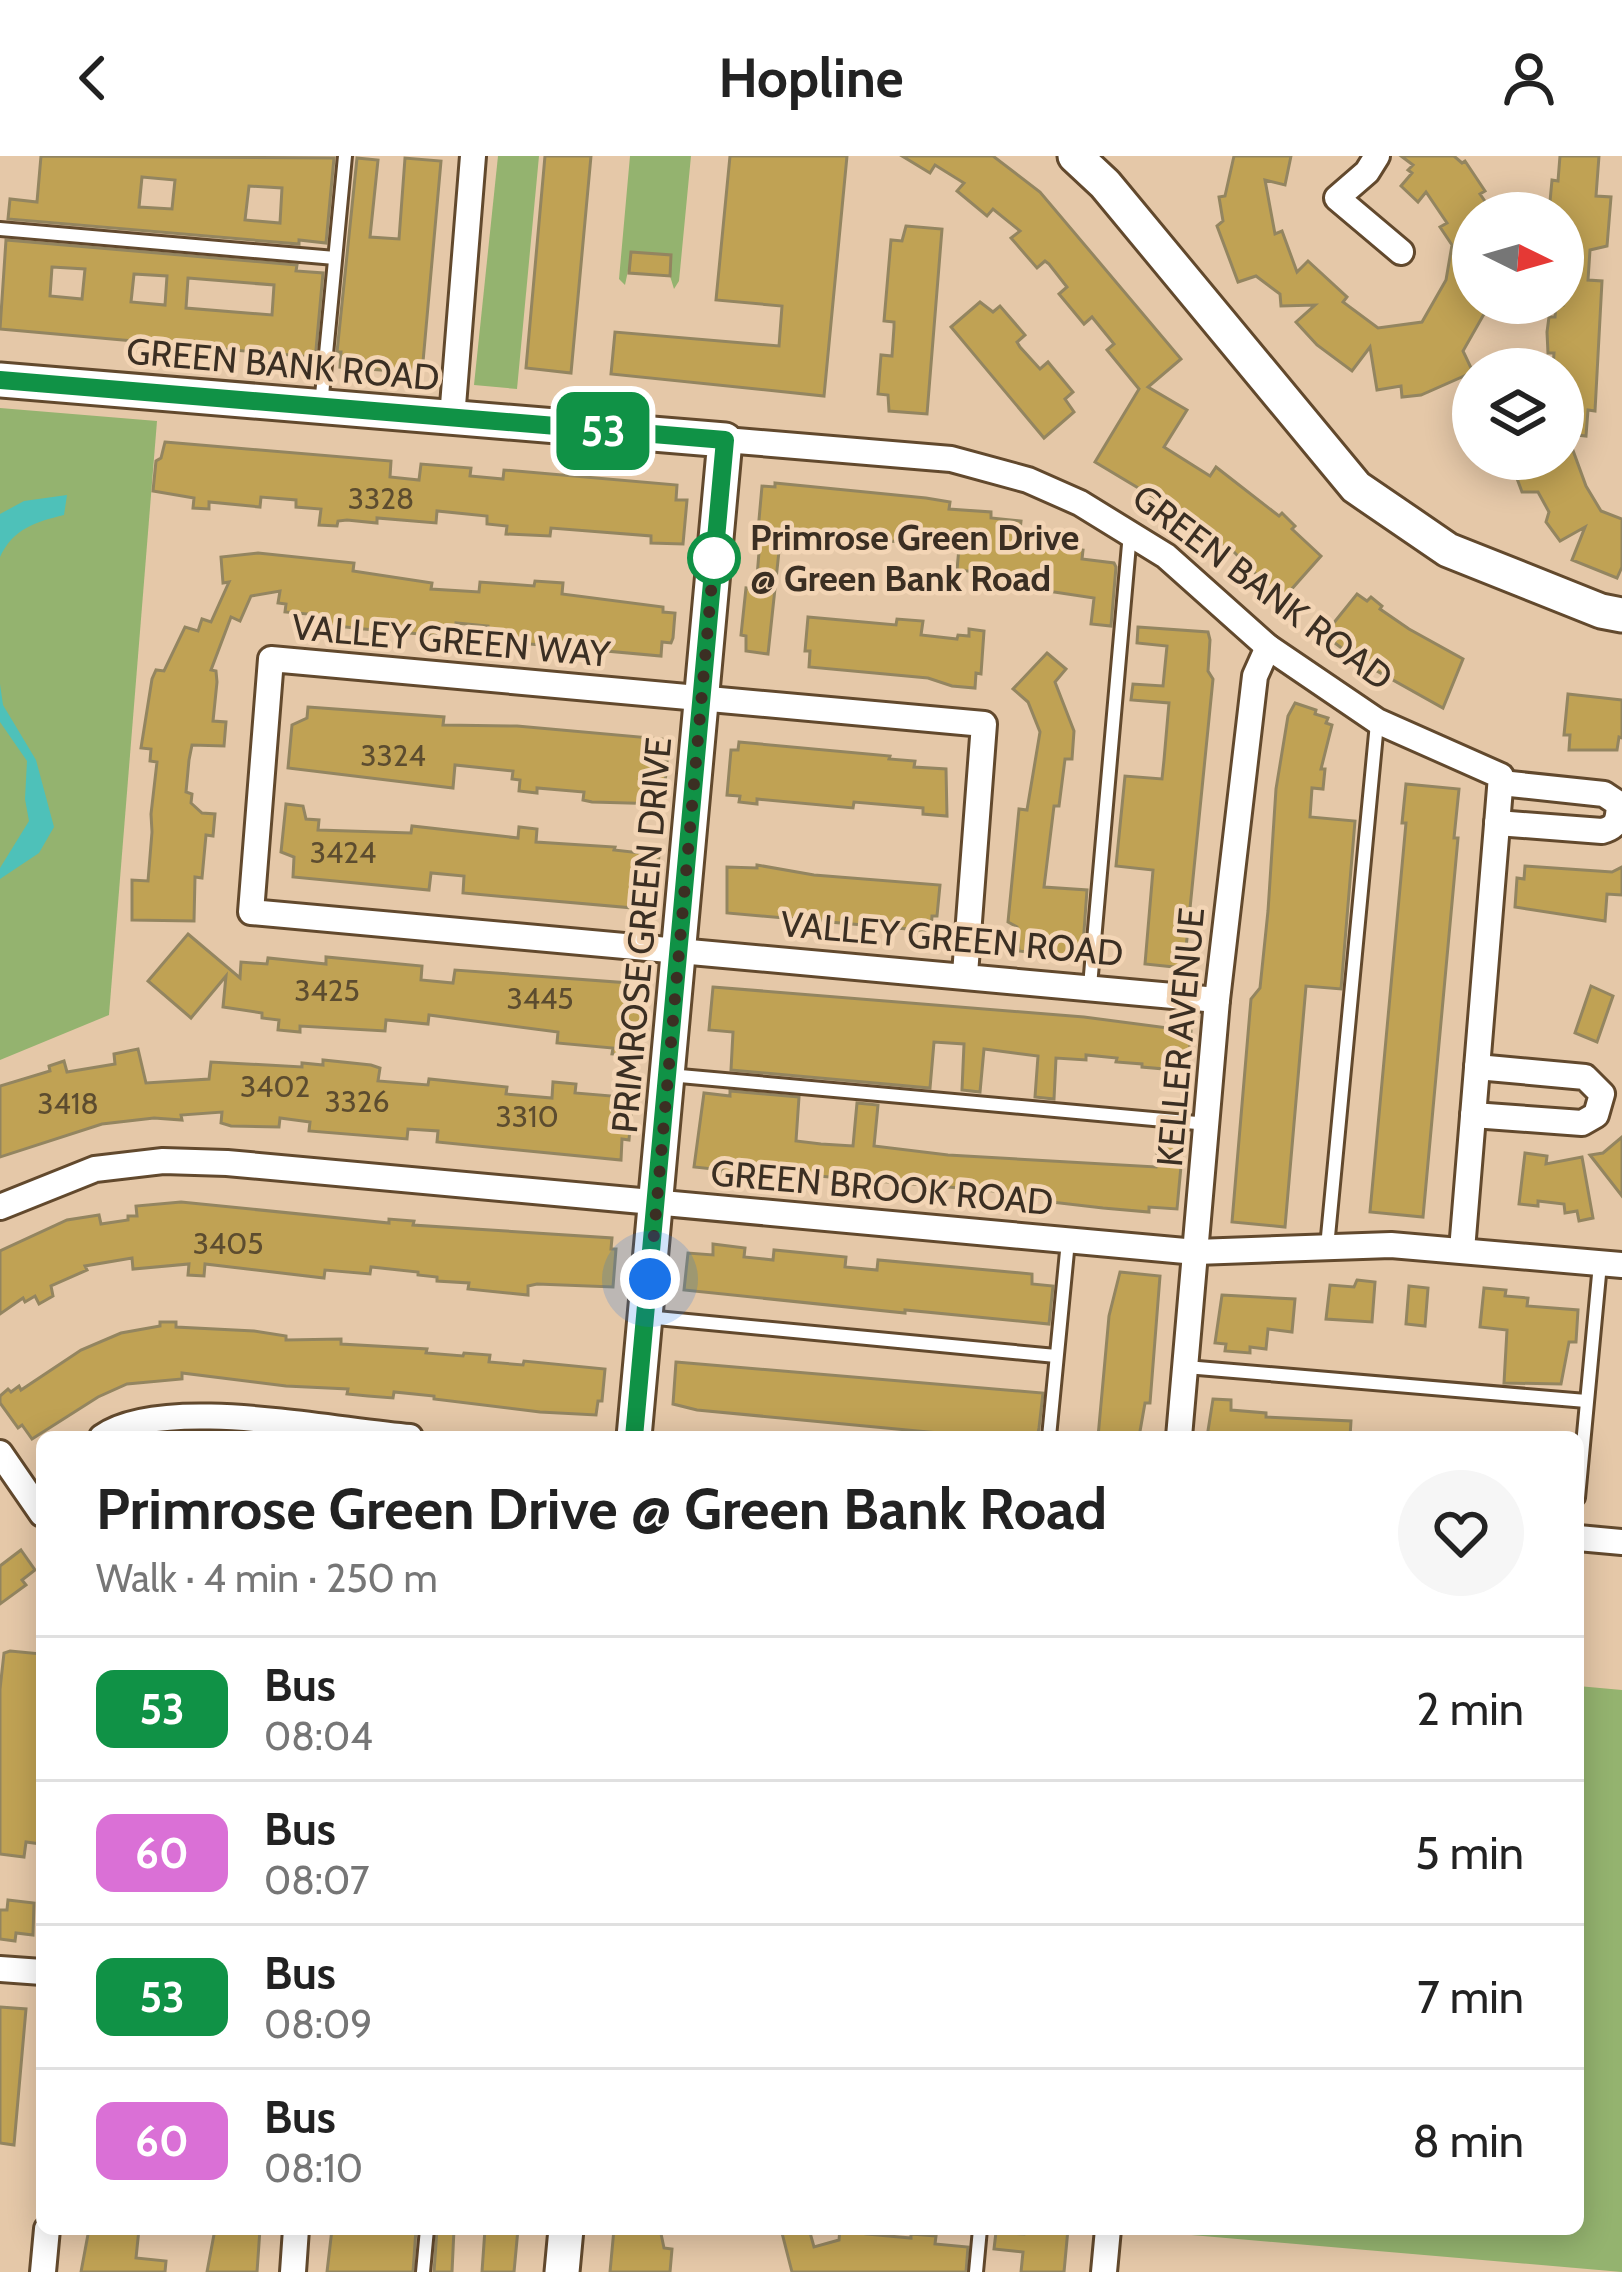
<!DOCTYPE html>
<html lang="en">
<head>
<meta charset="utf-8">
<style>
	:root { --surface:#fff; --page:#f6f6f6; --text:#222; --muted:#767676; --line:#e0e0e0 }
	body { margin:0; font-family:Cabin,sans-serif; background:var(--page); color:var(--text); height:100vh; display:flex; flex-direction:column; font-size:45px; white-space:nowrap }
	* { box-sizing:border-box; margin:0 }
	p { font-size:39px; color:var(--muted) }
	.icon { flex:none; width:66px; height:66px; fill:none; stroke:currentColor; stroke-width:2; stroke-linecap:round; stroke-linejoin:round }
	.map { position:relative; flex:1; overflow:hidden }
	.details { position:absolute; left:36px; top:1275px; width:1548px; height:804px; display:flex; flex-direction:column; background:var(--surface); border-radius:18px; box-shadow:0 6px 30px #0003 }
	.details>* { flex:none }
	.badge { padding:0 24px; border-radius:18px; font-size:42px; line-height:78px }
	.needle { width:78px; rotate:95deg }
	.tools { position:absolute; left:1452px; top:36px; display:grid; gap:24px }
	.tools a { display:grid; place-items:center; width:132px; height:132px; border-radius:50%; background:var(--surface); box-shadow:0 6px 30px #0003; font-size:60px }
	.you { position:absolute; width:60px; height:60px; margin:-30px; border:9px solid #fff; border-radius:50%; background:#1a73e8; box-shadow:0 0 0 18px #1a73e833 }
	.map>.badge { position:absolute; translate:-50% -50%; box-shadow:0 0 0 6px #fff }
	.round { display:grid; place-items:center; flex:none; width:126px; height:126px; border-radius:63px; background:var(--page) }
	.overview { display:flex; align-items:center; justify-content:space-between; height:204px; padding:0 60px }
	h1 { font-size:57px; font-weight:800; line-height:90px }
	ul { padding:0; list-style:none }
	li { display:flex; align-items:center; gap:36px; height:144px; padding:0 60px; border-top:3px solid var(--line) }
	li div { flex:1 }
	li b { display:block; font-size:45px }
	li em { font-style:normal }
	li .badge { min-width:132px; font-weight:700; text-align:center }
	header { display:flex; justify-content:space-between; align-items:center; height:156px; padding:0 60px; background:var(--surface); font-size:54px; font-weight:800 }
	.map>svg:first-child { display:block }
	.green { fill:#94b36f }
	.water { fill:#4ec1b9 }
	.building { fill:#c0a254; stroke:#938560; stroke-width:3; fill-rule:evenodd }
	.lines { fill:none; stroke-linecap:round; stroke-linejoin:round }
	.lane-casing { stroke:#62492d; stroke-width:18 }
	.street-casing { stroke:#62492d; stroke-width:30 }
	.secondary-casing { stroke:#62492d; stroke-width:39 }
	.lane { stroke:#fff; stroke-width:12 }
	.street { stroke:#fff; stroke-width:24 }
	.secondary { stroke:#fff; stroke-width:33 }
	.line-casing { stroke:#fff; stroke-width:27 }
	.line { stroke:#109246; stroke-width:18 }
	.walk { stroke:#3b2f23; stroke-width:12; stroke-dasharray:0 21.6 }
	.stop-dot { fill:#fff; stroke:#109246; stroke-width:6 }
	.labels { text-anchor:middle; stroke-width:9; stroke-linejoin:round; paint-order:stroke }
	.number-label { font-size:30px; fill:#5c4c2f }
	.street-label { font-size:36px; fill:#3b2f23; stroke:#f3d5b5 }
	.stop-label { font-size:36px; font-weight:bold; fill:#3b2f23; stroke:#f3d5b5; text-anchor:start }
</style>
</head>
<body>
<header><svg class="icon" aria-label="back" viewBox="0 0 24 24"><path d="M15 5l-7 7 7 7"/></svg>Hopline<svg class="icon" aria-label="person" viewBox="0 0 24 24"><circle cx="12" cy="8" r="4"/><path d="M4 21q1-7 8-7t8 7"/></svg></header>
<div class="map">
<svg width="1622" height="2116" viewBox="0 0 1622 2116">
	<rect width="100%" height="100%" fill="#e5c8a8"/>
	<g class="green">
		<polygon points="498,0 539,0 517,233 474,229"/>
		<polygon points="630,0 691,0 679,125 674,133 670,120 671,99 632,96 625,129 619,123"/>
		<polygon points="0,252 157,265 109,859 0,904"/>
		<polygon points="1578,1530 1622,1534 1622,2116 1134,2074 1578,2073"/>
	</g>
	<g class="water">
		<path d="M67 339 64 359C35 366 13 373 0 401V358L24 345Z"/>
		<polygon points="0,528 3,549 36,604 54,671 39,697 0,723 0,712 29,665 25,643 27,605 0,566"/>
	</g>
	<g class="building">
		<path d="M41 0 334 2 326 87 299 84V88L8 63 10 43 37 46ZM142 21 175 24 172 53 139 51ZM249 30 282 32 280 67 245 64Z"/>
		<polygon points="545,0 591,0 571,217 526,212"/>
		<polygon points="730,0 847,0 824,240 611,218 615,176 779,190 782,150 716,144"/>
		<polygon points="902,0 993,0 1040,36 1181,203 1148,231 1187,254 1164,291 1210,320 1216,311 1279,360 1282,357 1295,370 1292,373 1321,400 1289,436 1280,442 1230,392 1228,394 1175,354 1095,306 1139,233 1107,194 1114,188 1092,161 1084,168 1059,138 1067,131 1049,108 1045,105 1037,112 1011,82 1020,75 993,53 987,60 957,35 964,27 935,9 930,17"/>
		<polygon points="1234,0 1291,0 1285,29 1265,24 1275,78 1282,75 1297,116 1308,105 1347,141 1343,146 1378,172 1422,166 1446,124 1452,89 1440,71 1447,67 1426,36 1418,46 1401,30 1412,17 1408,14 1413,9 1401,0 1454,0 1462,7 1465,5 1485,35 1480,38 1493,57 1473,57 1473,147 1488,151 1463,195 1473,216 1421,239 1402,241 1401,230 1377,234 1370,191 1352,215 1317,189 1296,166 1315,149 1281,150 1280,138 1256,120 1238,126 1217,70 1223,65 1219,41 1225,40"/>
		<polygon points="1560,0 1599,0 1596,40 1611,41 1607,90 1590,94 1588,124 1602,125 1595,255 1588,254 1586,280 1567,278 1586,330 1601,355 1622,363 1622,411 1617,422 1572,404 1585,371 1560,385 1546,366 1549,356 1538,336 1522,336 1512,309 1525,303 1563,303 1563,213 1553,212 1554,197 1548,197 1547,176 1549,161 1555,161 1556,148 1563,149 1563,57 1549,56 1552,24 1558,25"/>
		<polygon points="357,2 378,4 370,81 399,83 405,2 441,5 422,217 340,211 341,196 337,196"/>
		<polygon points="906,70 942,73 927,258 889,255 888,239 878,238 881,199 892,200 894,171 894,166 884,165 891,84 902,85"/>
		<path d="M6 84 297 109 296 115 323 117 316 194 312 201 0 173ZM52 111 85 113 82 143 50 140ZM134 118 167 120 165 149 131 146ZM188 122 274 129 272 159 186 152Z"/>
		<polygon points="631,96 671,99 670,120 629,117"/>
		<polygon points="980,146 993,156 1000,150 1025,179 1017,186 1020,191 1040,213 1048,206 1073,236 1065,243 1074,256 1044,282 951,171"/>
		<polygon points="165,286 391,305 390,321 419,324 421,308 471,312 470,320 503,323 504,314 677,329 676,344 687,344 683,388 651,387 651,380 551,372 550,380 506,378 507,370 487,368 487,360 437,355 436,367 377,362 377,367 347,364 338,365 337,370 319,369 321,353 296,351 296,344 261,341 260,351 209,346 209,353 193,352 194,342 153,335 156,305 161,302"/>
		<polygon points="775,327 926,342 950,346 949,353 991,356 991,362 1021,365 1020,374 1048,377 1047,391 1083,394 1082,403 1114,407 1116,411 1111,470 1091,468 1094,442 987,426 988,417 957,414 959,392 792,375 791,396 779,395 768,498 746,495 746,480 741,479 746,432 756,433 759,396 752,396 753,375 758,375 762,330 775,331"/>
		<polygon points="258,397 354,407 353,415 432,427 431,433 479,436 480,426 534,430 535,425 563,427 562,438 663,451 663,456 675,457 673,482 671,487 662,486 661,500 487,484 488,470 456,467 455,481 364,473 318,468 319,459 285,456 286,448 278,447 280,435 251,440 240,465 231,461 211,514 216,515 217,526 213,565 226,566 224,590 192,589 189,604 186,636 192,638 191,647 202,657 215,658 213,680 206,679 202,722 195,721 194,765 132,764 132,724 148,725 152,676 151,658 157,606 150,605 151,593 141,592 152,523 156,514 164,515 185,471 198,475 202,463 211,466 229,426 223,427 221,401"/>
		<polygon points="1357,438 1367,445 1371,441 1382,450 1380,453 1409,473 1463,503 1443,552 1359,505 1324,479"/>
		<polygon points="808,461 896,469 897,463 923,465 921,479 957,483 958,479 969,480 969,473 984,475 981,518 976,517 975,532 952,530 928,522 809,511 810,495 805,495"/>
		<polygon points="1138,471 1208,476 1210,484 1208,515 1213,523 1184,812 1145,808 1153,714 1116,710 1125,620 1162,623 1164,604 1169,547 1131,544 1133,528 1163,530 1167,490 1137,487"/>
		<polygon points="1047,497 1066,513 1055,526 1074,575 1072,603 1065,603 1059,650 1054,650 1044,731 1087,734 1082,803 1019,795 1017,771 1008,766 1019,653 1027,654 1040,576 1028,546 1013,533"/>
		<polygon points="1568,538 1622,544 1622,582 1619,581 1617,594 1569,594 1570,579 1564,579"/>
		<polygon points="1295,547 1316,554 1315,558 1328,562 1326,567 1332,569 1321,613 1325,613 1323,633 1312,632 1310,661 1355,665 1341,833 1306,830 1285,1071 1232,1066 1251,843 1260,832 1268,755 1276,633 1288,560"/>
		<polygon points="308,551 444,561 443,569 517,570 662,583 660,606 667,606 663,648 592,646 583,644 584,636 537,632 537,637 519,635 520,624 512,623 513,615 455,609 453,632 288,612 292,569 307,562"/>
		<polygon points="739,586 890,600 889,603 915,605 914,611 946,613 947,660 923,658 923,652 854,646 853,652 757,643 757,648 739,646 740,640 727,639 731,594 738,594"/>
		<polygon points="1406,628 1459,633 1454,682 1458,682 1423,1061 1370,1056 1406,667 1402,667"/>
		<polygon points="286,648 303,650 306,663 319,664 318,674 411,677 412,670 518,682 519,671 537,673 536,686 615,691 614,694 659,699 655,741 646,741 645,753 463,737 464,720 431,717 429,734 293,721 294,701 281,696"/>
		<polygon points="757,709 814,719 940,729 937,760 932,760 931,775 727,757 727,711 757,712"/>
		<polygon points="1525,710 1612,716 1622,711 1622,739 1607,738 1605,765 1515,751 1517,722 1524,723"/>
		<polygon points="188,778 240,822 241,806 267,808 268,802 326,808 326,801 422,810 421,824 453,827 455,814 629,827 627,846 643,847 638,900 612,898 613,892 557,887 558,876 429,859 428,868 386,864 385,875 300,870 300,876 278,874 279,864 262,862 262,857 223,851 226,820 191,862 148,825"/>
		<polygon points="1591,830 1613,840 1597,886 1575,877"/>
		<polygon points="713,831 1084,861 1191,875 1188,915 1142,911 1142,908 1116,906 1117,902 1086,899 1086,904 1056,902 1054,943 1035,941 1038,900 984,893 980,936 962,934 964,888 934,886 930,932 731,914 733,876 709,874"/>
		<polygon points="138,893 146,927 209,923 211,906 302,911 302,907 323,909 323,904 371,909 380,912 378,925 428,929 429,923 507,931 506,938 552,942 553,926 576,928 575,937 612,940 611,947 632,948 629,984 622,983 621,1004 437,986 438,975 408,973 407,983 309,975 310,966 280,962 279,971 231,970 221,967 222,956 181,959 182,964 154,962 102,968 0,1001 0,930 50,915 49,910 64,905 67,916 115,908 114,898"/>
		<polygon points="730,935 799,941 796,985 821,988 853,990 857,947 878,949 874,990 948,999 1156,1011 1159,976 1184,978 1177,1053 1149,1051 1149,1056 1103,1052 1051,1046 1052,1040 818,1020 768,1020 768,1024 722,1020 723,1014 694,1011 704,937 730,940"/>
		<polygon points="1622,981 1622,1040 1590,999 1603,997"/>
		<polygon points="1525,997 1547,1000 1546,1008 1582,1001 1593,1062 1579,1065 1577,1055 1565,1057 1564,1048 1538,1045 1538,1050 1519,1048"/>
		<polygon points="181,1046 389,1067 389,1063 414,1065 413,1069 612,1082 611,1093 616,1093 613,1131 537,1128 528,1130 528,1139 468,1133 469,1127 437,1125 437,1121 418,1119 418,1116 371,1111 370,1118 325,1114 324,1122 205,1108 204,1120 188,1119 189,1108 133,1113 132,1102 85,1110 87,1114 51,1130 53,1140 39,1148 35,1140 25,1146 23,1142 0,1158 0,1095 67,1064 99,1059 101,1068 128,1064 128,1060 137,1060 136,1050"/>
		<polygon points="713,1088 745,1092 744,1101 773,1104 774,1094 846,1101 845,1111 877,1114 878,1104 1032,1118 1032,1128 1053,1130 1049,1168 905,1154 905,1157 684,1134 688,1097 713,1099"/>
		<polygon points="1120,1116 1160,1120 1150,1247 1145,1247 1139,1281 1098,1281 1109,1160"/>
		<polygon points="1357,1124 1375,1126 1372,1166 1326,1163 1330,1129 1354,1131"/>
		<polygon points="1409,1130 1428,1132 1425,1170 1406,1168"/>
		<polygon points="1484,1132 1506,1134 1505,1140 1528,1142 1527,1150 1578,1154 1576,1186 1569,1186 1561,1228 1504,1227 1507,1174 1480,1171"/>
		<polygon points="1222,1139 1295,1143 1292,1176 1268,1173 1266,1193 1250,1191 1250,1197 1225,1195 1226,1188 1215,1187"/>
		<polygon points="160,1166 176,1166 176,1171 254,1175 286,1180 286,1184 341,1183 341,1188 427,1193 426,1197 463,1200 464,1197 490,1199 489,1206 523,1209 524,1205 605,1213 602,1245 598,1245 596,1259 540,1256 434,1243 434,1240 394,1236 393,1242 368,1240 347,1238 348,1233 286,1230 182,1217 182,1223 127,1228 98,1241 32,1283 22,1269 18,1272 0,1247 0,1240 8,1233 11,1236 19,1230 21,1234 81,1194 121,1177 160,1170"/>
		<polygon points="676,1206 1043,1237 1039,1272 1037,1281 981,1281 697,1254 673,1248"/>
		<polygon points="1213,1243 1231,1244 1231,1254 1266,1257 1266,1261 1351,1265 1350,1281 1207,1281"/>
		<polygon points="21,1394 35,1414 22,1424 26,1429 0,1448 0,1410"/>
		<polygon points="10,1495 42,1498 42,1680 41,1688 26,1686 24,1701 0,1698 0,1533 4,1497"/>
		<polygon points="8,1744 34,1747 33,1779 16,1777 15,1785 0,1783 0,1754 7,1754"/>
		<polygon points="0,1851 26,1853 14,1989 0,1987"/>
		<polygon points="89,2073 139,2073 136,2102 166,2105 165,2116 81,2116"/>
		<polygon points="215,2073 260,2073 257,2116 207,2116"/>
		<polygon points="332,2073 416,2073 413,2116 327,2116"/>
		<polygon points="437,2073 454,2073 452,2116 434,2116"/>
		<polygon points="485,2073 518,2073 514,2116 482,2116"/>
		<polygon points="614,2073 660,2073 664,2092 672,2093 670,2116 610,2116"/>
		<polygon points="781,2073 809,2073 814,2091 839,2084 840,2073 867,2073 866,2078 911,2082 911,2078 936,2080 935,2088 968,2091 966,2116 792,2116"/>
		<polygon points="1025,2073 1068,2073 1064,2116 1021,2116 1023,2096 994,2093 996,2076 1024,2078"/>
	</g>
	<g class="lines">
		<defs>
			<g id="lane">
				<polyline points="0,73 335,102"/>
				<polyline points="321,250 345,0"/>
				<polyline points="1090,830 1130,377"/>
				<polyline points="669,919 1208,968"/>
				<polyline points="1327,1091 1377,567"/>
				<polyline points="646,1161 1056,1200"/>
				<polyline points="1186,1211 1586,1245"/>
				<polyline points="1049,1281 1068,1085"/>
				<polyline points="1578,1342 1600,1108"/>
				<polyline points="423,2116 427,2073"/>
				<polyline points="976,2116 980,2073"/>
			</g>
			<g id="street">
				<polyline points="1377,0 1367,16 1337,42 1401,96"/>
				<polyline points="452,262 473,0"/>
				<polyline points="725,284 951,303 1028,324 1080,347 1166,400 1268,491 1377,565 1501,620 1462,1094"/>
				<path d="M1497 667 1602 675C1618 671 1618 663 1619 648L1604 638 1501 627"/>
				<polyline points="965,818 984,568 271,503 251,756 1217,844"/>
				<polyline points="1473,959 1582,967 1596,959 1602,938 1585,921 1477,911"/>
				<polyline points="0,1051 95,1013 163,1005 227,1007 1196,1096 1391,1089 1622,1109"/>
				<path d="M102 1281C163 1238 333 1275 410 1281"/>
				<polyline points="1179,1281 1217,844 1255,520 1268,491"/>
				<polyline points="0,1297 42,1358"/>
				<polyline points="1578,1382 1622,1386"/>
				<polyline points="0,1813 42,1816"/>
				<polyline points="43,2116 47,2073"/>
				<polyline points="293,2116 296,2073"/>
				<polyline points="1104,2116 1108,2073"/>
			</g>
			<g id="secondary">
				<polyline points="1075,0 1105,28 1356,331 1448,394 1601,455 1622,459"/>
				<polyline points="0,224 725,284 634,1281"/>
				<polyline points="562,2116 566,2073"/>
			</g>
		</defs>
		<use href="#lane" class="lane-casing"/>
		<use href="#street" class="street-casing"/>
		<use href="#secondary" class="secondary-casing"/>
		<use href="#lane" class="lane"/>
		<use href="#street" class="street"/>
		<use href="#secondary" class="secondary"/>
	</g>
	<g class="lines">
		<defs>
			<polyline id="line" points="0,224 725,284 634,1281"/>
		</defs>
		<use href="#line" class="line-casing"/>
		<use href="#line" class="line"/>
		<polyline class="walk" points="650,1123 714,402"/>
	</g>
	<circle class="stop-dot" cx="714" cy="402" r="24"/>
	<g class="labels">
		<g class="number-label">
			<text x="381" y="353">3328</text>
			<text x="393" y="610">3324</text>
			<text x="343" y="707">3424</text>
			<text x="327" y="845">3425</text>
			<text x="540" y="853">3445</text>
			<text x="275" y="941">3402</text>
			<text x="357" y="956">3326</text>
			<text x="68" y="958">3418</text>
			<text x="527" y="971">3310</text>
			<text x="228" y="1098">3405</text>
		</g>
		<g class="street-label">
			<text transform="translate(283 208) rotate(5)" y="13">GREEN BANK ROAD</text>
			<text transform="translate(1263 431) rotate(37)" y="13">GREEN BANK ROAD</text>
			<text transform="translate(451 484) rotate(5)" y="13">VALLEY GREEN WAY</text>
			<text transform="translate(641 779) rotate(-85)" y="13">PRIMROSE GREEN DRIVE</text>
			<text transform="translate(952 782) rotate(5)" y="13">VALLEY GREEN ROAD</text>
			<text transform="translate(1180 881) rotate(-85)" y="13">KELLER AVENUE</text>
			<text transform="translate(882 1031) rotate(5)" y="13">GREEN BROOK ROAD</text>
		</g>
		<g class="stop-label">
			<text x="750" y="394">Primrose Green Drive<tspan x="750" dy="41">@ Green Bank Road</tspan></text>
		</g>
	</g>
</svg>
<div class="tools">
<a><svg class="needle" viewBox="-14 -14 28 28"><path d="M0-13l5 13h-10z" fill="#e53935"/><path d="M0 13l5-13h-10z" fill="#767676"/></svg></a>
<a><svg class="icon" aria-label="layers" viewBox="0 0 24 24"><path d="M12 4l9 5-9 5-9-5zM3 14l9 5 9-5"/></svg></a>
</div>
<div class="you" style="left:650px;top:1123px"></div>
<b class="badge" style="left:603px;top:275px;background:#109246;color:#fff">53</b>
<section class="details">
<div class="overview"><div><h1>Primrose Green Drive @ Green Bank Road</h1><p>Walk · 4 min · 250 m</p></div><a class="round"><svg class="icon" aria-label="heart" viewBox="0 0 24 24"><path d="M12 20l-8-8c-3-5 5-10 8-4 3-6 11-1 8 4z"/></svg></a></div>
<ul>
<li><span class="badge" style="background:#109246;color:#fff">53</span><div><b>Bus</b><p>08:04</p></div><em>2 min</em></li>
<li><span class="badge" style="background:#da70d6;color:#fff">60</span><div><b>Bus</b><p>08:07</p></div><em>5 min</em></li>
<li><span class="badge" style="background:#109246;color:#fff">53</span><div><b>Bus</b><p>08:09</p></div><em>7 min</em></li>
<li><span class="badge" style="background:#da70d6;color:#fff">60</span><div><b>Bus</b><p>08:10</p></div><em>8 min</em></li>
</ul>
</section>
</div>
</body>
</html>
